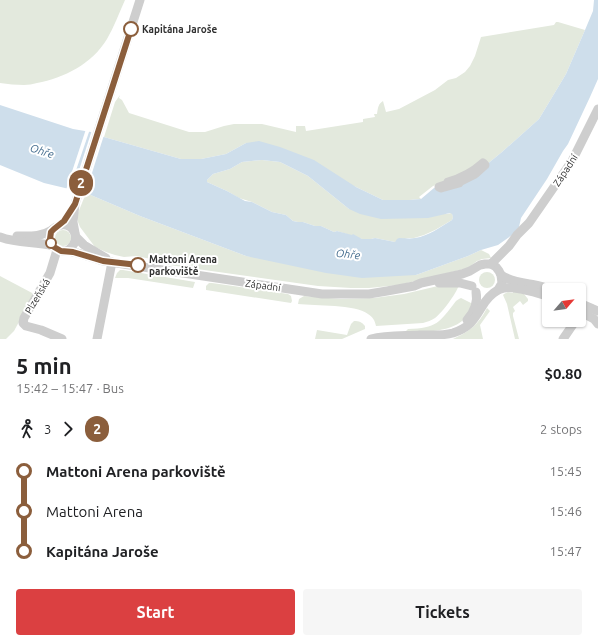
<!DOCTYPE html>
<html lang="en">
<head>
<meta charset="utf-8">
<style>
	:root { --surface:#fff; --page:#f6f6f6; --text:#202124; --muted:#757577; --accent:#db4041 }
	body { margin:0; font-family:Ubuntu,sans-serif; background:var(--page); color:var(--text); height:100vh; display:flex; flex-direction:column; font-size:15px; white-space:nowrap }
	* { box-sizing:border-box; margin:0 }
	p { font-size:13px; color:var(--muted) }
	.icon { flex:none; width:22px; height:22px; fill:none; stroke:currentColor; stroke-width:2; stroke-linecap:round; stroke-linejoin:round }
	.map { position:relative; height:339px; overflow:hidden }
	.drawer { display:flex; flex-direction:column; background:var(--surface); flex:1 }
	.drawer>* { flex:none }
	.badge { padding:0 8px; border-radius:13px; font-size:14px; line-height:26px }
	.needle { width:26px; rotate:62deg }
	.buttons { position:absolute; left:542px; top:283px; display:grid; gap:8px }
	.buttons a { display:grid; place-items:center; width:44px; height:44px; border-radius:4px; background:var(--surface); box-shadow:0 1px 3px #0004; font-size:20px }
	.map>.badge { position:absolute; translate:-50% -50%; box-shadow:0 0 0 2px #fff }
	.legs { display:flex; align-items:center; gap:6px; height:44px; padding:0 16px; font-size:13px }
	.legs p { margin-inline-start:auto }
	.head { display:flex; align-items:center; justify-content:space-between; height:68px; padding:0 16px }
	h1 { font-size:22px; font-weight:600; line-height:30px }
	.action { display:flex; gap:8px; margin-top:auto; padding:8px 16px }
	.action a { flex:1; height:46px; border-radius:4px; background:var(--accent); color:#fff; font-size:16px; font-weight:600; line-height:46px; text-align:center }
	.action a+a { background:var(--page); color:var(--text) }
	ul { padding:0 16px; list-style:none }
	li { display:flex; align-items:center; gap:14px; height:40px; font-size:15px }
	li i { display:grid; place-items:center; width:6px; height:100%; margin:0 5px; background:currentColor }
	li i::after { content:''; width:10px; height:10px; margin:-5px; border:3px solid; border-radius:50%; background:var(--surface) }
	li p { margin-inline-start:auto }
	li:first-child i { background:linear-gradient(#0000 50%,currentColor 0) }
	li:last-child i { background:linear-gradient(currentColor 50%,#0000 0) }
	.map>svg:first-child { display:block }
	.green { fill:#e3e9dd }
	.water { fill:#cedeeb; fill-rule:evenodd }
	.pier { fill:#fff }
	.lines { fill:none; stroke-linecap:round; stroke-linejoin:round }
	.minor { stroke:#cecece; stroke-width:9 }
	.line-1-casing { stroke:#fff; stroke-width:9 }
	.line-1 { stroke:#8b5e3c; stroke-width:6 }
	.stop-1-dot { fill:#fff; stroke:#8b5e3c; stroke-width:2 }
	.labels { text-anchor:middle; stroke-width:4; stroke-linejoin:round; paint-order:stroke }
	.stop-label { font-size:10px; font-weight:bold; fill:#313131; stroke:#fff; text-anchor:start }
	.street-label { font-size:10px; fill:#313131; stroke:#fff }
	.water-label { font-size:11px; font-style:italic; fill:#436c8e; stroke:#fff }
</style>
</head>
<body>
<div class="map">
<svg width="598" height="339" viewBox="0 0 598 339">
	<rect width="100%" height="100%" fill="#fff"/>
	<g class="green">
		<path d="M0 0H125C119 13 114 27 107 39 92 64 64 78 37 83 33 84 28 85 24 85 16 85 8 84 0 83Z"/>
		<path d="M556 22H558L585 30 566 74 539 119 502 152 475 174 433 186 419 197 421 199 409 200H383L356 187 246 143 226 154 201 159H181L104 137 115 102 120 95 119 98 122 100 129 113 189 132H205L224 126 234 124H262L296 132V126H305L306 131 363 122V119L375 117 374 114H377C378 108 378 104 383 101L386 112 399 109 435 90 448 80 456 78 465 72 470 66 475 56 481 37 554 25Z"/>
		<polygon points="262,160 280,162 308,176 349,209 446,214 452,213 453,217 452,220 435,230 424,235 414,238 408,238 395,242 375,238 371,239 362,239 337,231 334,232 321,226 315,226 303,222 298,222 293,221 286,215 272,212 252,202 239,198 227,191 218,187 207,182 207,180 213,174 230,169 242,162"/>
		<polygon points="86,193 140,216 246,256 416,275 468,256 481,250 489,254 491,258 482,259 477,261 468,268 399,285 369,288 351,288 318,286 197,269 169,265 151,259 136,256 124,257 115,255 106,252 95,247 80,227 78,222 78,213"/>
		<circle cx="63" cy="238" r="8"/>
		<polygon points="120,270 123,270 195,282 193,288 128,278 115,278 117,273"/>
		<circle cx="487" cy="280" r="8"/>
		<polygon points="0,276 34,294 14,331 6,339 0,339"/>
		<polygon points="209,283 212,283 288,294 291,296 292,301 291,303 206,290 206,286"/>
		<path d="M459 285C456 294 442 313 435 318 432 320 427 322 423 323L376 326C375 321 373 317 368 314 355 304 316 306 298 304L299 299 304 296 341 299 374 298 404 294 438 286Z"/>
		<polygon points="513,291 524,294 528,299 528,301 523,305 520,301 513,307 515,311 513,313 513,316 519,339 515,339 507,304 503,295 504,294 508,292 513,293"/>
		<path d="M461 298 473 304C470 309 468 314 465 318 454 332 423 332 406 333V331L408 329C437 328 439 323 456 301L459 299Z"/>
		<path d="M487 308 490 311 480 325 483 339H453C470 331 478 325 487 308Z"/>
		<path d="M354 321C359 321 362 322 365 326V329L342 339H315L317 330 347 335 351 324Z"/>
	</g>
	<path class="water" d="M594 0H598V79L590 97 568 144 563 151 547 179 521 218 519 227 512 235 498 245 481 250 468 256 416 275 362 278 326 273 246 256 140 216 86 193 44 183 0 165V105L73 129 91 132 104 137 181 159H201L226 154 246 143 259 141 280 147 314 160 356 187 383 200H409L421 199 434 188 475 174 502 152 539 119 566 74 585 30 593 11ZM262 160 280 162 308 176 349 209 360 214 381 219 428 218 450 213 452 214 453 217 452 220C440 227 429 236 415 238 410 239 404 238 399 238L397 239 395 242 375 238 371 239H362L353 234 352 235 337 231 334 232 321 226H315L303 222H298L293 221 286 215 272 212 252 202 245 201 227 191 218 187 207 182V180L213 174 230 169 242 162Z"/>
	<g class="pier">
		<polygon points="86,129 90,129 69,191 66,190"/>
		<polygon points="92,130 104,135 85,195 72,192"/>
	</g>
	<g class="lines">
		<g class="minor">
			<path d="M483 163 485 165 475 174 459 182V183L441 188 439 187 448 184V182C462 178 472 173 483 163Z"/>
			<polyline points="75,233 73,222 75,204 140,0"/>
			<path d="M17 236C30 236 41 237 52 230"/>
			<path d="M0 237C17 244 36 241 53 246"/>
			<polyline points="76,237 84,245 106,258"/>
			<polyline points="57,250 50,273 24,318 23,323 26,326 41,330 62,339"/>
			<path d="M67 251C85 239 71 218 56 227 47 232 48 245 58 250 62 252 68 250 73 252 83 254 93 258 103 261L322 294H369L387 291 414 286 421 283 462 274 470 271 480 265 485 264H491L496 267 499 271 501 275 502 283 498 290"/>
			<polyline points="491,264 509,246 517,235 529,223 572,161 598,109"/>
			<path d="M501 275C511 282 524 283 535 285 541 286 546 288 551 290"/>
			<polyline points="439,283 460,283 472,286"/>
			<polyline points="579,303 593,309 598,311"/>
			<polyline points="579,311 594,319 598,324"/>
			<path d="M467 320C474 312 478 302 476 292"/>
			<polyline points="97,339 112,262"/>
			<path d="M371 339C386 335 405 336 420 335 431 335 442 336 453 333 473 326 475 317 485 302 489 296 497 289 504 288 513 286 540 293 549 297"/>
			<polyline points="563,339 576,320"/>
		</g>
	</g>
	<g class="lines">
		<defs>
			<polyline id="line-1" points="131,29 75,204 64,221 54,229 51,232 50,239 52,245 54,247 61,251 73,252 103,261 138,265"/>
		</defs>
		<use href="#line-1" class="line-1-casing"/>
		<use href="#line-1" class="line-1"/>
	</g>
	<g class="stop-1-dot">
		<circle cx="131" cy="29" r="7"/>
		<circle cx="51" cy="243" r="5"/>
		<circle cx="138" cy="265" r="7"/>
	</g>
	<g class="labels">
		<g class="stop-label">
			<text x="142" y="33">Kapitána Jaroše</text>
			<text x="149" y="263">Mattoni Arena<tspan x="149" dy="12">parkoviště</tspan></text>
		</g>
		<g class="street-label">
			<text transform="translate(565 170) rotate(-57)" y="4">Západní</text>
			<text transform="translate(263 285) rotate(8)" y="4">Západní</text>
			<text transform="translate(37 296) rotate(-59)" y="4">Plzeňská</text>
		</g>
		<g class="water-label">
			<text transform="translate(42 151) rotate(18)" y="4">Ohře</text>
			<text transform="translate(348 254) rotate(6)" y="4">Ohře</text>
		</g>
	</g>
</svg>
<div class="buttons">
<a><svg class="needle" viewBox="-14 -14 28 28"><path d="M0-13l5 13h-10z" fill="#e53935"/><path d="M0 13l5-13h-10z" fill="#757577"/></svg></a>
</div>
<b class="badge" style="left:81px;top:183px;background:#8b5e3c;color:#fff">2</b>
</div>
<section class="drawer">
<div class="head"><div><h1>5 min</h1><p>15:42 – 15:47 · Bus</p></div><b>$0.80</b></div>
<div class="legs"><svg class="icon" aria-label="walk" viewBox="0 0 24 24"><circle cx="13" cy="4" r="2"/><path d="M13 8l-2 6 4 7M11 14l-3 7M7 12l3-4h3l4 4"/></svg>3<svg class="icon" aria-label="forward" viewBox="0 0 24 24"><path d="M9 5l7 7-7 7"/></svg><b class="badge" style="background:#8b5e3c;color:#fff">2</b><p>2 stops</p></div>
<ul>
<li><i style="color:#8b5e3c"></i><b>Mattoni Arena parkoviště</b><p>15:45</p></li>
<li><i style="color:#8b5e3c"></i><span>Mattoni Arena</span><p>15:46</p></li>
<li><i style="color:#8b5e3c"></i><b>Kapitána Jaroše</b><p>15:47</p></li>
</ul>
<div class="action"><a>Start</a><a>Tickets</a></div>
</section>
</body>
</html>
